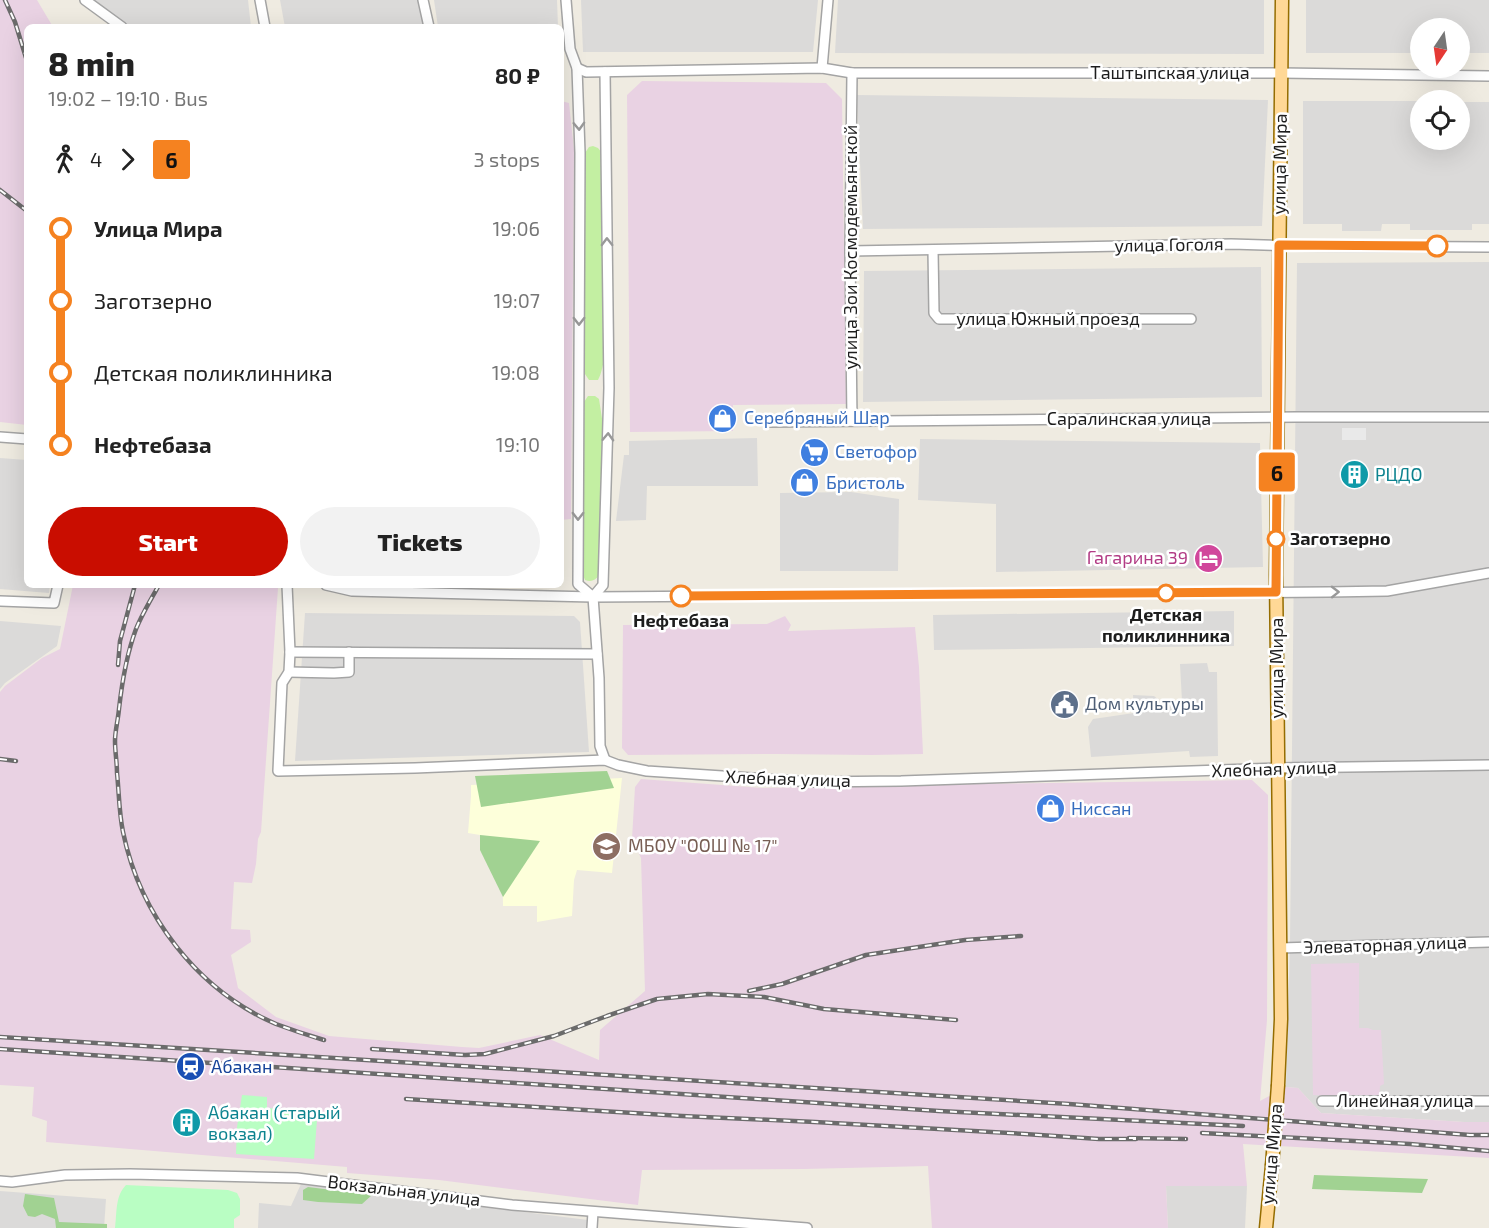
<!DOCTYPE html>
<html lang="en">
<head>
<meta charset="utf-8">
<style>
	:root { --surface:#fff; --page:#f2f2f2; --text:#222; --muted:#767676; --accent:#c90d00 }
	body { margin:0; font-family:"Exo 2",sans-serif; background:var(--page); color:var(--text); height:100vh; display:flex; flex-direction:column; font-size:22px; white-space:nowrap }
	* { box-sizing:border-box; margin:0 }
	p { font-size:20px; color:var(--muted) }
	.icon { flex:none; width:33px; height:33px; fill:none; stroke:currentColor; stroke-width:2; stroke-linecap:round; stroke-linejoin:round }
	.map { position:relative; flex:1; overflow:hidden }
	.details { position:absolute; left:24px; top:24px; width:540px; height:564px; display:flex; flex-direction:column; background:var(--surface); border-radius:9px; box-shadow:0 6px 24px #0002 }
	.details>* { flex:none }
	.badge { padding:0 12px; border-radius:4px; font-size:21px; line-height:39px }
	.needle { width:39px; rotate:193deg }
	.tools { position:absolute; left:1410px; top:18px; display:grid; gap:12px }
	.tools a { display:grid; place-items:center; width:60px; height:60px; border-radius:50%; background:var(--surface); box-shadow:0 6px 24px #0002; font-size:30px }
	.map>.badge { position:absolute; translate:-50% -50%; box-shadow:0 0 0 3px #fff }
	.legs { display:flex; align-items:center; gap:9px; height:66px; padding:0 24px; font-size:20px }
	.legs p { margin-inline-start:auto }
	.summary { display:flex; align-items:center; justify-content:space-between; height:102px; padding:0 24px }
	h1 { font-size:33px; font-weight:800; line-height:45px }
	.button { display:flex; gap:12px; margin-top:auto; padding:12px 24px }
	.button a { flex:1; height:69px; border-radius:36px; background:var(--accent); color:#fff; font-size:24px; font-weight:800; line-height:69px; text-align:center }
	.button a+a { background:var(--page); color:var(--text) }
	ul { padding:0 24px; list-style:none }
	li { display:flex; align-items:center; gap:21px; height:72px; font-size:22px }
	li i { display:grid; place-items:center; width:9px; height:100%; margin:0 8px; background:currentColor }
	li i::after { content:''; width:15px; height:15px; margin:-8px; border:4px solid; border-radius:50%; background:var(--surface) }
	li p { margin-inline-start:auto }
	li:first-child i { background:linear-gradient(#0000 50%,currentColor 0) }
	li:last-child i { background:linear-gradient(currentColor 50%,#0000 0) }
	.map>svg:first-child { display:block }
	.residential { fill:#dbdad9 }
	.industrial { fill:#e9d2e3 }
	.education { fill:#fdffda }
	.grass { fill:#c3efa2 }
	.forest { fill:#a1d292 }
	.park { fill:#b9fec3 }
	.parking { fill:#e9e9e9 }
	.lines { fill:none; stroke-linecap:round; stroke-linejoin:round }
	.minor-casing { stroke:#a4a4a4; stroke-width:12 }
	.major-casing { stroke:#956d00; stroke-width:15 }
	.minor { stroke:#fff; stroke-width:9 }
	.major { stroke:#ffd896; stroke-width:12 }
	.rail-casing { stroke:#6b6b6b; stroke-width:4.5 }
	.rail { stroke:#fff; stroke-width:2; stroke-dasharray:7; stroke-linecap:butt }
	.major-bridge-casing { stroke:#956d00; stroke-width:15; stroke-linecap:butt }
	.major-bridge { stroke:#ffd896; stroke-width:12 }
	.oneway { stroke:#999 }
	.line-1-casing { stroke:#fff; stroke-width:14 }
	.line-1 { stroke:#f58220; stroke-width:9 }
	.stop-1-dot { fill:#fff; stroke:#f58220; stroke-width:3 }
	.labels { text-anchor:middle; stroke-width:5; stroke-linejoin:round; paint-order:stroke }
	.street-label { font-size:18px; fill:#1d1d1d; stroke:#fff }
	.shop-label { font-size:18px; fill:#366cbe; stroke:#fff; text-anchor:start }
	.culture-label { font-size:18px; fill:#0d838f; stroke:#fff; text-anchor:start }
	.stop-label { font-size:18px; font-weight:bold; fill:#1d1d1d; stroke:#fff }
	.hotel-label { font-size:18px; fill:#b23c85; stroke:#fff; text-anchor:end }
	.service-label { font-size:18px; fill:#4e5e75; stroke:#fff; text-anchor:start }
	.education-label { font-size:18px; fill:#785e54; stroke:#fff; text-anchor:start }
	.transit-label { font-size:18px; fill:#164399; stroke:#fff; text-anchor:start }
</style>
</head>
<body>
<div class="map">
<svg width="1489" height="1228" viewBox="0 0 1489 1228">
	<rect width="100%" height="100%" fill="#efebe1"/>
	<g class="residential">
		<polygon points="93,0 248,0 251,27 130,27"/>
		<polygon points="280,0 418,0 424,27 285,27"/>
		<polygon points="434,0 557,0 558,27 438,27"/>
		<polygon points="581,0 818,0 813,52 583,52"/>
		<polygon points="838,0 1264,0 1264,54 835,53"/>
		<polygon points="1306,0 1489,0 1489,53 1460,53 1460,28 1420,28 1420,53 1306,53"/>
		<polygon points="857,95 1268,100 1262,226 863,229"/>
		<polygon points="1303,101 1420,101 1420,140 1460,140 1460,102 1489,102 1489,224 1472,224 1472,230 1410,230 1410,224 1382,224 1381,231 1342,231 1342,224 1303,224"/>
		<polygon points="1489,262 1489,1122 1464,1122 1321,1113 1298,1088 1286,1087 1290,944 1297,263"/>
		<polygon points="1261,267 1262,397 863,402 864,271"/>
		<polygon points="757,438 758,486 647,486 646,520 616,521 624,455 629,455 629,441"/>
		<polygon points="920,439 1260,443 1263,567 996,572 996,504 918,500"/>
		<polygon points="0,458 27,460 27,585 50,585 49,593 0,589"/>
		<polygon points="851,492 899,499 898,571 780,571 780,493"/>
		<polygon points="1234,611 1234,646 934,650 933,615"/>
		<polygon points="305,613 574,616 580,622 589,752 295,761"/>
		<polygon points="0,621 61,626 57,646 5,683 0,689"/>
		<polygon points="1207,663 1209,672 1217,672 1218,756 1190,757 1189,751 1091,757 1088,727 1093,719 1134,713 1133,695 1154,696 1161,702 1182,701 1180,664"/>
		<polygon points="301,1184 588,1220 588,1228 258,1228 259,1203 291,1206"/>
		<polygon points="1166,1186 1247,1186 1245,1228 1168,1228"/>
		<polygon points="0,1191 106,1199 104,1228 0,1228"/>
	</g>
	<g class="industrial">
		<polygon points="0,0 37,0 53,27 27,27 27,425 0,422"/>
		<polygon points="642,81 826,83 842,99 846,404 733,405 733,431 630,432 627,95"/>
		<polygon points="561,101 569,103 574,150 571,519 561,520"/>
		<polygon points="73,585 272,585 278,588 261,832 258,839 256,864 252,883 234,882 231,929 250,930 251,942 231,955 238,988 276,1017 329,1036 462,1047 479,1048 540,1035 599,1060 600,1030 645,991 641,858 632,839 635,787 641,779 762,788 849,786 1252,780 1268,795 1267,1020 1260,1101 1286,1087 1298,1088 1321,1113 1464,1122 1489,1122 1489,1158 1243,1144 1247,1186 1166,1186 1168,1228 932,1228 928,1166 804,1169 642,1170 638,1205 439,1180 347,1173 347,1167 46,1142 47,1121 32,1116 34,1087 0,1085 0,692 5,686 42,658 60,649"/>
		<polygon points="785,616 791,625 788,631 915,627 919,667 923,754 872,755 777,754 628,755 622,748 623,625 767,624"/>
		<polygon points="1359,963 1359,1028 1368,1028 1373,1030 1381,1030 1384,1084 1380,1086 1379,1099 1313,1095 1311,964"/>
	</g>
	<polygon class="education" points="622,778 612,873 577,870 574,880 572,916 537,922 537,906 503,906 502,855 504,839 468,833 471,796 471,785"/>
	<g class="grass">
		<path d="M593 146 598 148 602 153 605 358C602 366 602 373 598 380H589L585 374 584 368 585 153 589 147Z"/>
		<path d="M588 396H595L599 399 605 438 599 575C595 581 591 582 585 580L581 569 584 402Z"/>
	</g>
	<g class="forest">
		<polygon points="607,771 614,788 481,807 475,776"/>
		<polygon points="480,835 540,841 503,897 480,850"/>
		<polygon points="1314,1175 1428,1179 1422,1193 1312,1189"/>
		<polygon points="308,1187 372,1195 362,1204 318,1202 303,1200 303,1190"/>
		<polygon points="25,1194 54,1198 59,1222 107,1224 107,1228 56,1228 55,1219 42,1214 35,1217 28,1216 23,1206"/>
	</g>
	<g class="park">
		<polygon points="242,1095 267,1097 267,1108 311,1111 310,1119 317,1120 314,1159 236,1154 237,1127"/>
		<path d="M126 1185 228 1190 237 1193 240 1199V1215L234 1219V1228H115C117 1213 115 1196 126 1185Z"/>
	</g>
	<rect class="parking" x="1342" y="428" width="24" height="12"/>
	<g class="lines">
		<defs>
			<g id="minor">
				<polyline points="85,0 122,27"/>
				<polyline points="260,0 265,27"/>
				<polyline points="423,0 429,27"/>
				<polyline points="566,0 570,49 577,68 580,153 578,584 593,597 599,678 600,746 605,760"/>
				<polyline points="577,68 586,72 822,68 852,73 1281,73 1489,76"/>
				<polyline points="822,68 828,0"/>
				<polyline points="852,73 850,251 852,421"/>
				<polyline points="933,250 934,313 939,319 1191,319"/>
				<polyline points="850,251 1231,244 1295,246 1489,247"/>
				<polyline points="769,422 1297,417 1489,417"/>
				<polyline points="0,437 27,439"/>
				<polyline points="287,585 290,652 289,672 282,683 278,771 415,768 605,760 618,765 647,771 812,782 901,781 1277,768 1489,765"/>
				<polyline points="326,585 352,591 593,597 1328,592 1387,591 1489,573"/>
				<polyline points="593,597 603,585 609,388 605,72"/>
				<polyline points="0,601 54,603 58,585"/>
				<polyline points="290,652 597,654"/>
				<polyline points="289,672 334,673 349,672 349,652"/>
				<polyline points="1280,948 1489,942"/>
				<polyline points="1322,1101 1489,1101"/>
				<polyline points="0,1181 12,1182 65,1175 130,1174 297,1178 512,1205 807,1228"/>
				<polyline points="592,1228 593,1212"/>
			</g>
			<g id="major">
				<polyline points="1278,1085 1281,1019 1276,575 1282,0"/>
				<polyline points="1266,1228 1272,1166"/>
			</g>
		</defs>
		<use href="#minor" class="minor-casing"/>
		<use href="#major" class="major-casing"/>
		<use href="#minor" class="minor"/>
		<use href="#major" class="major"/>
		<defs>
			<g id="rail">
				<polyline points="5,0 15,22 27,61"/>
				<polyline points="0,190 27,211"/>
				<path d="M159 585C151 599 142 614 136 629 126 656 122 682 119 709 118 720 115 731 115 741 115 752 117 762 117 773 119 792 119 813 123 832 140 915 197 990 276 1024 292 1030 307 1035 324 1040"/>
				<polyline points="118,665 120,641 135,585"/>
				<polyline points="0,759 16,761"/>
				<polyline points="749,991 782,984 866,955 965,940 1021,936"/>
				<polyline points="0,1037 1069,1104 1470,1135 1489,1135"/>
				<polyline points="0,1049 939,1111 1243,1126"/>
				<polyline points="372,1049 465,1055 485,1054 554,1036 607,1016 657,999 708,994 764,997 824,1009 956,1020"/>
				<polyline points="406,1099 682,1116 815,1122 1025,1134 1099,1139 1136,1139"/>
				<polyline points="1202,1133 1410,1144 1489,1151"/>
				<polyline points="1129,1138 1186,1139"/>
			</g>
		</defs>
		<use href="#rail" class="rail-casing"/>
		<use href="#rail" class="rail"/>
		<defs>
			<polyline id="major-bridge" points="1272,1166 1278,1085"/>
		</defs>
		<use href="#major-bridge" class="major-bridge-casing"/>
		<use href="#major-bridge" class="major-bridge"/>
	</g>
	<defs><path id="oneway-chevron" d="M-2-3.5L2.5 0L-2 3.5" fill="none" stroke-width="1.6" stroke-linecap="round" stroke-linejoin="round" transform="scale(1.5)"/></defs>
	<g class="oneway">
		<use href="#oneway-chevron" transform="translate(579 126) rotate(88)"/>
		<use href="#oneway-chevron" transform="translate(607 242) rotate(-91)"/>
		<use href="#oneway-chevron" transform="translate(579 321) rotate(90)"/>
		<use href="#oneway-chevron" transform="translate(608 437) rotate(-88)"/>
		<use href="#oneway-chevron" transform="translate(578 516) rotate(90)"/>
		<use href="#oneway-chevron" transform="translate(1335 592) rotate(-1)"/>
	</g>
	<g class="lines">
		<defs>
			<polyline id="line-1" points="681,596 1276,592 1279,245 1437,246"/>
		</defs>
		<use href="#line-1" class="line-1-casing"/>
		<use href="#line-1" class="line-1"/>
	</g>
	<defs>
		<symbol id="shop-disc" viewBox="-11 -11 22 22"><circle r="9.5" fill="#3f7fe0" stroke="#fff"/><path d="M-5-2.5h2.3a2.7 3.5 0 0 1 5.4 0H5L5.5 6h-11ZM-1.5-2.5h3a1.5 2.3 0 0 0-3 0Z" fill="#fff"/></symbol>
		<symbol id="supermarket-disc" viewBox="-11 -11 22 22"><circle r="9.5" fill="#3f7fe0" stroke="#fff"/><path d="M-6-5.5h2.5l.6 2H6L4.5 2H-2.5L-4.4-4H-6ZM-1.5 3.2a1.3 1.3 0 1 0 .1 0ZM3 3.2a1.3 1.3 0 1 0 .1 0Z" fill="#fff"/></symbol>
		<symbol id="building-disc" viewBox="-11 -11 22 22"><circle r="9.5" fill="#0f9aa8" stroke="#fff"/><path d="M-4-6H4V6H1V3H-1V6H-4ZM-2.5-4.3h1.7v1.8h-1.7ZM.8-4.3h1.7v1.8H.8ZM-2.5-1h1.7V.8h-1.7ZM.8-1h1.7V.8H.8Z" fill="#fff"/></symbol>
		<symbol id="hotel-disc" viewBox="-11 -11 22 22"><circle r="9.5" fill="#d1479c" stroke="#fff"/><path d="M-6-4.5h1.5V1H6V5H4.5V3h-9V5H-6ZM-4 0a1.8 1.8 0 1 1 3.6 0ZM.5 0V-2.5h3Q6-2.5 6 0Z" fill="#fff"/></symbol>
		<symbol id="civic-disc" viewBox="-11 -11 22 22"><circle r="9.5" fill="#5c6f8a" stroke="#fff"/><path d="M-.6-6.5H3V-4.5H.6V-3L4-1V1h2V6H-6V1h2V-1L-.6-3ZM-1.2 2.5V6h2.4V2.5Z" fill="#fff"/></symbol>
		<symbol id="school-disc" viewBox="-11 -11 22 22"><circle r="9.5" fill="#8d6e63" stroke="#fff"/><path d="M0-5L7-2L0 1L-7-2ZM-4 1L0 2.5L4 1V4Q0 6-4 4Z" fill="#fff"/></symbol>
		<symbol id="station-disc" viewBox="-11 -11 22 22"><circle r="9.5" fill="#1a4fb4" stroke="#fff"/><path d="M-3-6H3Q5-6 5-4V2Q5 4 3 4L4.5 6H3L1.5 4h-3L-3 6H-4.5L-3 4Q-5 4-5 2V-4Q-5-6-3-6ZM-3.5-4v3h7v-3ZM-3.5 1v1.5H-2V1ZM2 1v1.5H3.5V1Z" fill="#fff"/></symbol>
	</defs>
	<g fill-rule="evenodd">
		<use href="#shop-disc" x="706" y="402" width="33" height="33"/>
		<use href="#supermarket-disc" x="798" y="436" width="33" height="33"/>
		<use href="#building-disc" x="1338" y="458" width="33" height="33"/>
		<use href="#shop-disc" x="788" y="466" width="33" height="33"/>
		<use href="#hotel-disc" x="1192" y="542" width="33" height="33"/>
		<use href="#civic-disc" x="1048" y="688" width="33" height="33"/>
		<use href="#shop-disc" x="1034" y="792" width="33" height="33"/>
		<use href="#school-disc" x="590" y="830" width="33" height="33"/>
		<use href="#station-disc" x="174" y="1050" width="33" height="33"/>
		<use href="#building-disc" x="170" y="1106" width="33" height="33"/>
	</g>
	<g class="stop-1-dot">
		<circle cx="1437" cy="246" r="10"/>
		<circle cx="1276" cy="539" r="8"/>
		<circle cx="1166" cy="593" r="8"/>
		<circle cx="681" cy="596" r="10"/>
	</g>
	<g class="labels">
		<g class="street-label">
			<text x="1170" y="79">Таштыпская улица</text>
			<text transform="translate(1280 164) rotate(-89)" y="6">улица Мира</text>
			<text transform="translate(1169 245) rotate(-1)" y="6">улица Гоголя</text>
			<text transform="translate(851 247) rotate(-90)" y="6">улица Зои Космодемьянской</text>
			<text x="1048" y="325">улица Южный проезд</text>
			<text x="1129" y="425">Саралинская улица</text>
			<text transform="translate(1277 668) rotate(-90)" y="6">улица Мира</text>
			<text transform="translate(1274 769) rotate(-2)" y="6">Хлебная улица</text>
			<text transform="translate(788 779) rotate(2)" y="6">Хлебная улица</text>
			<text transform="translate(1385 945) rotate(-2)" y="6">Элеваторная улица</text>
			<text x="1405" y="1107">Линейная улица</text>
			<text transform="translate(1272 1154) rotate(-85)" y="6">улица Мира</text>
			<text transform="translate(404 1191) rotate(7)" y="6">Вокзальная улица</text>
		</g>
		<g class="shop-label">
			<text x="744" y="424">Серебряный Шар</text>
			<text x="835" y="458">Светофор</text>
			<text x="826" y="489">Бристоль</text>
			<text x="1071" y="815">Ниссан</text>
		</g>
		<g class="culture-label">
			<text x="1375" y="481">РЦДО</text>
			<text x="208" y="1119">Абакан (старый<tspan x="208" dy="21">вокзал)</tspan></text>
		</g>
		<g class="stop-label">
			<text x="1290" y="545" text-anchor="start">Заготзерно</text>
			<text x="1166" y="621">Детская<tspan x="1166" dy="21">поликлинника</tspan></text>
			<text x="681" y="627">Нефтебаза</text>
		</g>
		<g class="hotel-label">
			<text x="1188" y="564">Гагарина 39</text>
		</g>
		<g class="service-label">
			<text x="1085" y="710">Дом культуры</text>
		</g>
		<g class="education-label">
			<text x="628" y="852">МБОУ "ООШ № 17"</text>
		</g>
		<g class="transit-label">
			<text x="211" y="1073">Абакан</text>
		</g>
	</g>
</svg>
<div class="tools">
<a><svg class="needle" viewBox="-14 -14 28 28"><path d="M0-13l5 13h-10z" fill="#e53935"/><path d="M0 13l5-13h-10z" fill="#767676"/></svg></a>
<a><svg class="icon" aria-label="locate" viewBox="0 0 24 24"><circle cx="12" cy="12" r="6"/><path d="M12 2v4M12 18v4M2 12h4M18 12h4"/></svg></a>
</div>
<b class="badge" style="left:1277px;top:472px;background:#f58220;color:#111">6</b>
<section class="details">
<div class="summary"><div><h1>8 min</h1><p>19:02 – 19:10 · Bus</p></div><b>80 ₽</b></div>
<div class="legs"><svg class="icon" aria-label="walk" viewBox="0 0 24 24"><circle cx="13" cy="4" r="2"/><path d="M13 8l-2 6 4 7M11 14l-3 7M7 12l3-4h3l4 4"/></svg>4<svg class="icon" aria-label="forward" viewBox="0 0 24 24"><path d="M9 5l7 7-7 7"/></svg><b class="badge" style="background:#f58220;color:#111">6</b><p>3 stops</p></div>
<ul>
<li><i style="color:#f58220"></i><b>Улица Мира</b><p>19:06</p></li>
<li><i style="color:#f58220"></i><span>Заготзерно</span><p>19:07</p></li>
<li><i style="color:#f58220"></i><span>Детская поликлинника</span><p>19:08</p></li>
<li><i style="color:#f58220"></i><b>Нефтебаза</b><p>19:10</p></li>
</ul>
<div class="button"><a>Start</a><a>Tickets</a></div>
</section>
</div>
</body>
</html>
